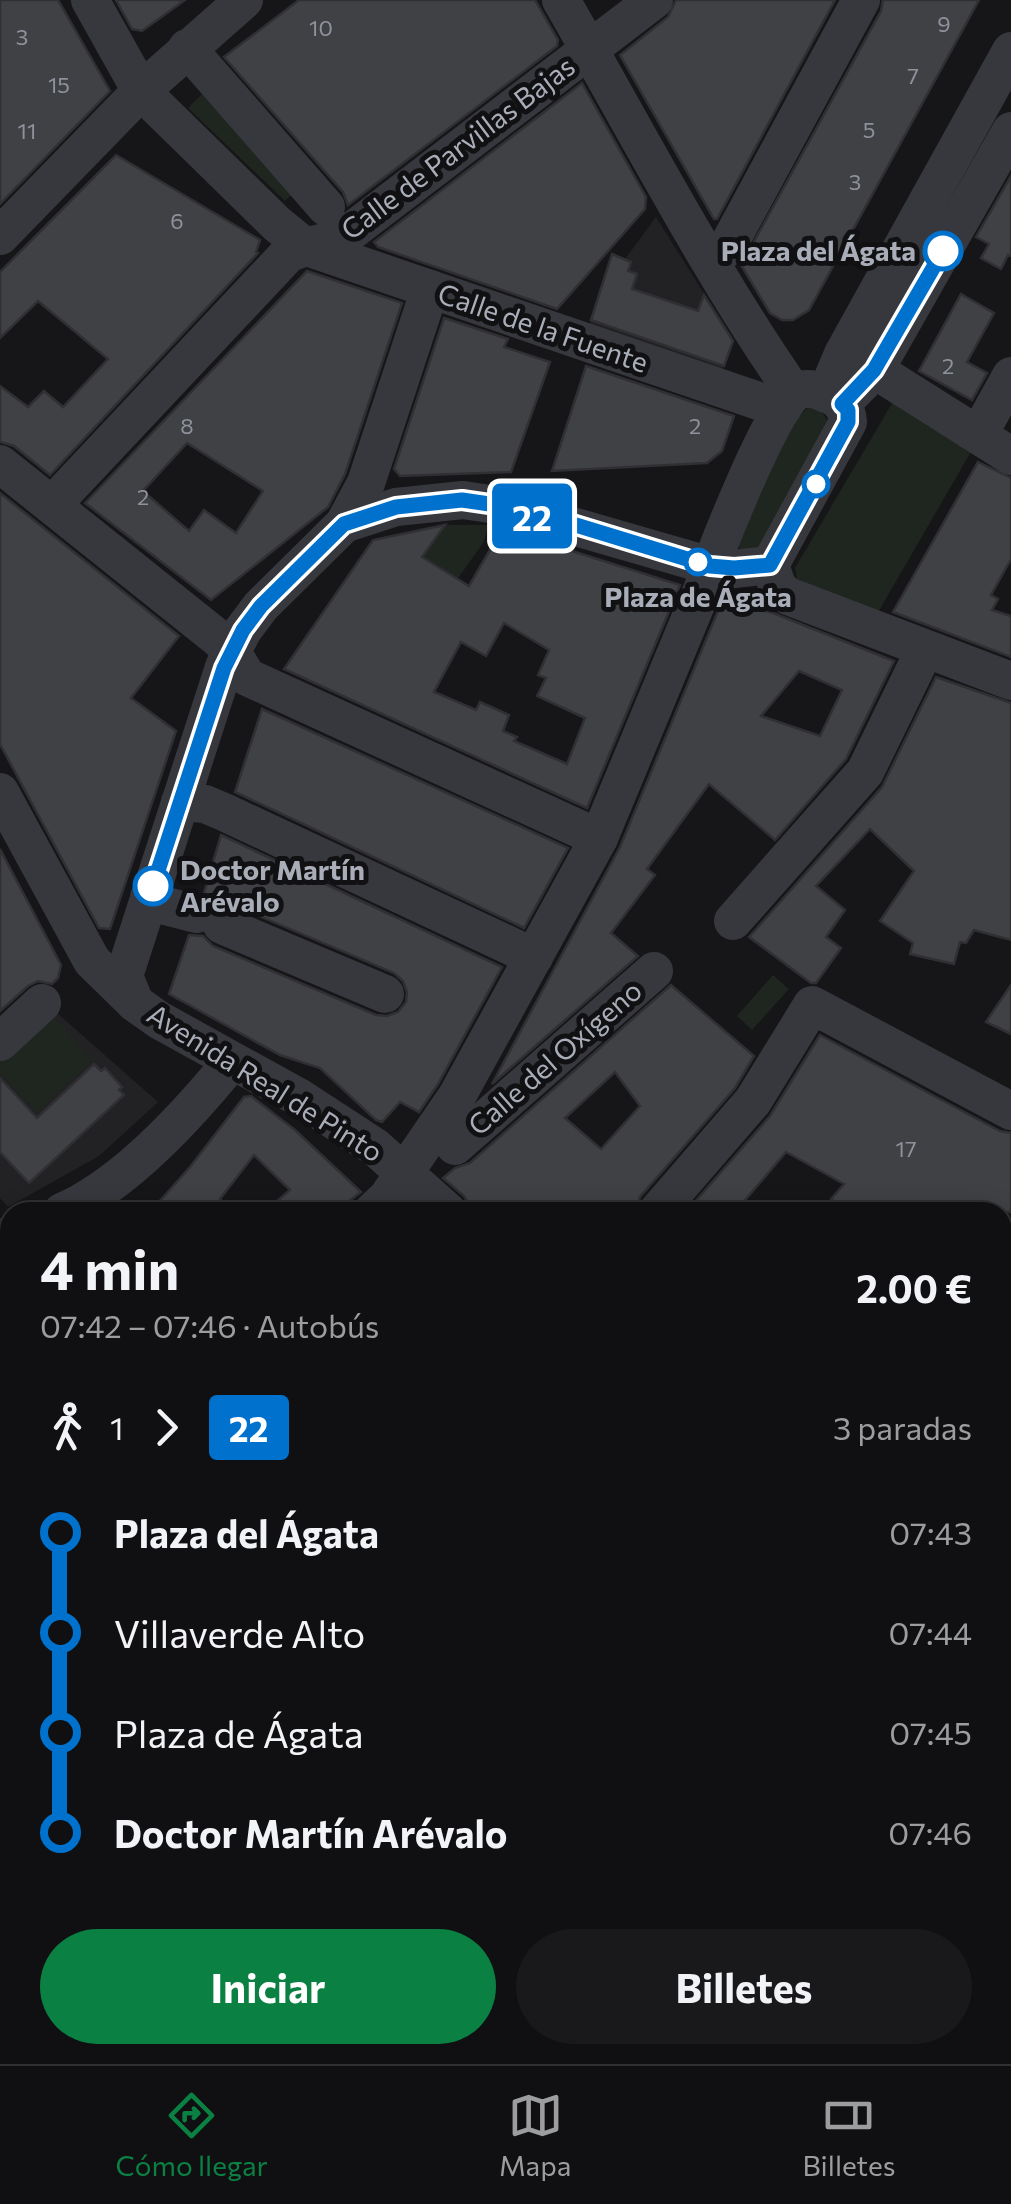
<!DOCTYPE html>
<html lang="es">
<head>
<meta charset="utf-8">
<style>
	:root { --surface:#101012; --page:#19191b; --text:#f1f3f6; --muted:#9c9d9f; --line:#303032; --accent:#0b8043 }
	body { margin:0; font-family:Commissioner,sans-serif; background:var(--page); color:var(--text); height:100vh; display:flex; flex-direction:column; font-size:38px; white-space:nowrap }
	* { box-sizing:border-box; margin:0 }
	p { font-size:32px; color:var(--muted) }
	.icon { flex:none; width:55px; height:55px; fill:none; stroke:currentColor; stroke-width:2; stroke-linecap:round; stroke-linejoin:round }
	.map { position:relative; flex:1; overflow:hidden }
	.side { position:absolute; left:0px; top:1202px; width:1012px; height:862px; display:flex; flex-direction:column; background:var(--surface); border-radius:30px 30px 0 0; box-shadow:0 5px 25px #0003,0 0 0 2px var(--line) }
	.side>* { flex:none }
	.badge { padding:0 20px; border-radius:8px; font-size:35px; line-height:65px }
	.map>.badge { position:absolute; translate:-50% -50%; box-shadow:0 0 0 5px #fff }
	.legs { display:flex; align-items:center; gap:15px; height:110px; padding:0 40px; font-size:32px }
	.legs p { margin-inline-start:auto }
	.overview { display:flex; align-items:center; justify-content:space-between; height:170px; padding:0 40px }
	h1 { font-size:55px; font-weight:700; line-height:75px }
	.cta { display:flex; gap:20px; margin-top:auto; padding:20px 40px }
	.cta a { flex:1; height:115px; border-radius:60px; background:var(--accent); color:#fff; font-size:40px; font-weight:700; line-height:115px; text-align:center }
	.cta a+a { background:var(--page); color:var(--text) }
	ul { padding:0 40px; list-style:none }
	li { display:flex; align-items:center; gap:35px; height:100px; font-size:38px }
	li i { display:grid; place-items:center; width:15px; height:100%; margin:0 12px; background:currentColor }
	li i::after { content:''; width:25px; height:25px; margin:-12px; border:8px solid; border-radius:50%; background:var(--surface) }
	li p { margin-inline-start:auto }
	li:first-child i { background:linear-gradient(#0000 50%,currentColor 0) }
	li:last-child i { background:linear-gradient(currentColor 50%,#0000 0) }
	.dock { display:flex; justify-content:space-around; align-items:center; height:140px; border-top:2px solid var(--line); background:var(--surface); font-size:28px; color:var(--muted) }
	.dock a { display:grid; justify-items:center; gap:5px }
	.dock .selected { color:var(--accent) }
	.map>svg:first-child { display:block }
	.built { fill:#222225 }
	.green { fill:#1e261f }
	.building { fill:#404145; stroke:#303034; stroke-width:2.5; fill-rule:evenodd }
	.lines { fill:none; stroke-linecap:round; stroke-linejoin:round }
	.minor { stroke:#37383d; stroke-width:38 }
	.line-1-casing { stroke:#fff; stroke-width:22 }
	.line-1 { stroke:#0072ce; stroke-width:15 }
	.stop-1-dot { fill:#fff; stroke:#0072ce; stroke-width:5 }
	.labels { text-anchor:middle; stroke-width:10; stroke-linejoin:round; paint-order:stroke }
	.number-label { font-size:22px; fill:#8e929b }
	.street-label { font-size:28px; fill:#a8adb8; stroke:#111113 }
	.stop-label { font-size:28px; font-weight:bold; fill:#a8adb8; stroke:#111113; text-anchor:end }
</style>
</head>
<body>
<div class="map">
<svg width="1011" height="2064" viewBox="0 0 1011 2064">
	<rect width="100%" height="100%" fill="#161618"/>
	<g class="built">
		<polygon points="656,217 733,340 722,371 589,326 603,280 609,281"/>
		<polygon points="49,1006 158,1102 99,1156 8,1207 0,1198 0,1051"/>
	</g>
	<g class="green">
		<polygon points="202,94 298,188 285,201 188,108"/>
		<polygon points="894,400 972,450 877,614 797,579 795,568"/>
		<polygon points="808,408 821,410 829,423 768,542 749,553 739,548 735,530 798,416"/>
		<polygon points="445,525 489,525 483,543 456,581 439,566 422,557"/>
		<polygon points="773,975 789,989 752,1030 737,1016"/>
		<polygon points="49,1013 93,1060 37,1113 0,1073 0,1059"/>
	</g>
	<g class="building">
		<polygon points="0,0 58,0 110,91 0,204"/>
		<polygon points="116,0 185,0 142,31 132,29"/>
		<polygon points="299,0 535,0 558,40 557,46 348,205 343,192 224,57"/>
		<polygon points="676,0 835,0 717,219 714,219 620,55 668,17"/>
		<polygon points="883,0 979,0 809,310 793,320 782,320 770,313 741,265 881,11"/>
		<polygon points="582,83 646,197 645,209 557,309 378,247 374,242"/>
		<polygon points="116,155 260,240 256,252 258,253 50,475 14,446 0,442 0,386 28,407 44,391 63,407 108,359 38,301 0,338 0,272"/>
		<polygon points="1011,176 1011,256 1008,255 1001,269 981,258 989,244 976,237"/>
		<polygon points="612,254 631,262 628,271 637,274 632,289 698,311 704,295 733,341 724,366 591,320"/>
		<path d="M307 271 402 303 345 474 328 507 211 600 85 503ZM187 443 263 491 236 533 204 510 189 531 143 491Z"/>
		<polygon points="961,294 994,313 967,362 987,373 972,400 919,371"/>
		<polygon points="444,318 508,339 504,347 550,362 511,472 400,476 394,469"/>
		<polygon points="586,366 734,416 722,451 707,463 552,471"/>
		<polygon points="978,462 1011,478 1011,559 991,595 998,599 992,610 1011,616 1011,657 893,612"/>
		<polygon points="0,493 179,636 131,698 176,731 110,929 99,928 0,744"/>
		<path d="M445 525 422 557 469 586 502 529 680 585 587 808 284 669 373 540ZM504 623 549 650 538 675 546 678 537 696 585 718 567 764 514 741 517 737 503 731 509 715 480 702 476 710 434 692 461 642 486 656Z"/>
		<path d="M723 599 773 613 894 661 846 759 775 840 709 784 647 869 655 875 611 933 638 956 492 1084 620 847ZM799 671 842 690 820 736 761 716Z"/>
		<polygon points="936,677 1011,703 1011,940 974,930 966,943 960,942 954,964 910,954 913,943 880,921 914,871 870,829 816,886 845,910 826,937 841,948 816,983 811,983 749,937 882,787"/>
		<polygon points="262,709 568,848 524,928 235,792"/>
		<polygon points="221,835 502,967 438,1084 419,1112 400,1102 382,1122 376,1120 320,1068 280,1055 169,994 189,935 203,936 213,946 376,1015 387,1016 398,1012 406,1002 407,992 403,981 394,973 231,904 216,904 204,893"/>
		<polygon points="0,849 61,965 58,978 52,984 38,981 28,986 0,1011"/>
		<path d="M671 985 754 1056 735 1088 640 1197 635 1212H474L464 1196 443 1178 455 1168 470 1163ZM615 1072 640 1106 601 1149 565 1118Z"/>
		<polygon points="1011,985 1011,1034 986,1022"/>
		<polygon points="820,1035 1000,1131 1011,1133 1011,1212 915,1212 896,1202 888,1212 846,1212 831,1199 844,1184 786,1152 735,1212 686,1212 770,1116"/>
		<polygon points="94,1064 101,1071 105,1068 122,1087 119,1090 124,1095 29,1183 0,1152 0,1078 37,1118"/>
		<polygon points="251,1096 295,1130 361,1192 335,1212 288,1212 277,1201 290,1190 254,1155 220,1199 223,1202 213,1212 150,1212 190,1167 244,1097"/>
	</g>
	<g class="lines">
		<g class="minor">
			<polyline points="90,0 141,91 277,224 304,246 782,409"/>
			<path d="M561 0C637 132 707 268 794 393"/>
			<polyline points="187,48 326,207"/>
			<polyline points="0,236 141,91 244,0"/>
			<polyline points="706,255 723,251 730,242 861,0"/>
			<polyline points="875,370 1011,456"/>
			<polyline points="826,394 843,354 1011,51"/>
			<polyline points="842,403 875,370 1011,131"/>
			<polyline points="979,434 1011,376"/>
			<polyline points="0,464 219,639 232,652 247,677 599,838"/>
			<path d="M53 504 288 254C308 244 330 243 349 233L654 0"/>
			<polyline points="344,524 366,483 430,289"/>
			<polyline points="770,565 778,588 788,596 1011,681"/>
			<polyline points="0,792 92,961 135,1003 159,1020 300,1098 375,1147 448,1212"/>
			<polyline points="180,802 205,804 224,812 534,957"/>
			<polyline points="149,897 158,904 197,914"/>
			<polyline points="733,921 865,772 925,649"/>
			<polyline points="222,925 385,994"/>
			<path d="M135 1003 124 976 224 667 243 630 261 606 344 524 396 507 463 500 503 506 711 566 734 569 770 565 848 422C847 408 840 399 826 393 817 390 804 386 796 392 771 408 714 556 702 590L599 838 457 1096 387 1198 372 1212"/>
			<polyline points="0,1042 42,1003"/>
			<polyline points="455,1146 654,971"/>
			<path d="M62 1212C124 1185 189 1114 232 1061"/>
			<polyline points="657,1212 753,1101 812,1005 1011,1111"/>
			<polyline points="0,1240 10,1235"/>
			<polyline points="1002,1320 1011,1303"/>
			<polyline points="0,1455 10,1447"/>
			<polyline points="1002,1793 1011,1782"/>
			<polyline points="0,1805 10,1788"/>
			<polyline points="1002,1820 1011,1828"/>
			<polyline points="168,2064 175,2055"/>
			<polyline points="526,2064 535,2055"/>
		</g>
	</g>
	<g class="lines">
		<defs>
			<polyline id="line-1" points="153,886 224,668 243,630 261,606 344,524 396,507 462,500 503,506 541,518 566,522 710,566 734,568 770,565 848,422 848,410 842,404 874,370 943,251"/>
		</defs>
		<use href="#line-1" class="line-1-casing"/>
		<use href="#line-1" class="line-1"/>
	</g>
	<g class="stop-1-dot">
		<circle cx="943" cy="251" r="18"/>
		<circle cx="816" cy="484" r="12"/>
		<circle cx="698" cy="562" r="12"/>
		<circle cx="153" cy="886" r="18"/>
	</g>
	<g class="labels">
		<g class="number-label">
			<text x="944" y="32">9</text>
			<text x="321" y="36">10</text>
			<text x="22" y="45">3</text>
			<text x="913" y="84">7</text>
			<text x="59" y="93">15</text>
			<text x="869" y="138">5</text>
			<text x="27" y="139">11</text>
			<text x="855" y="190">3</text>
			<text x="177" y="229">6</text>
			<text x="948" y="374">2</text>
			<text x="187" y="434">8</text>
			<text x="695" y="434">2</text>
			<text x="143" y="505">2</text>
			<text x="906" y="1157">17</text>
		</g>
		<g class="street-label">
			<text transform="translate(458 148) rotate(-37)" y="10">Calle de Parvillas Bajas</text>
			<text transform="translate(543 328) rotate(19)" y="10">Calle de la Fuente</text>
			<text transform="translate(555 1058) rotate(-41)" y="10">Calle del Oxígeno</text>
			<text transform="translate(265 1083) rotate(32)" y="10">Avenida Real de Pinto</text>
		</g>
		<g class="stop-label">
			<text x="916" y="261">Plaza del Ágata</text>
			<text x="698" y="607" text-anchor="middle">Plaza de Ágata</text>
			<text x="180" y="880" text-anchor="start">Doctor Martín<tspan x="180" dy="32">Arévalo</tspan></text>
		</g>
	</g>
</svg>
<b class="badge" style="left:532px;top:516px;background:#0072ce;color:#fff">22</b>
<section class="side">
<div class="overview"><div><h1>4 min</h1><p>07:42 – 07:46 · Autobús</p></div><b>2.00 €</b></div>
<div class="legs"><svg class="icon" aria-label="walk" viewBox="0 0 24 24"><circle cx="13" cy="4" r="2"/><path d="M13 8l-2 6 4 7M11 14l-3 7M7 12l3-4h3l4 4"/></svg>1<svg class="icon" aria-label="forward" viewBox="0 0 24 24"><path d="M9 5l7 7-7 7"/></svg><b class="badge" style="background:#0072ce;color:#fff">22</b><p>3 paradas</p></div>
<ul>
<li><i style="color:#0072ce"></i><b>Plaza del Ágata</b><p>07:43</p></li>
<li><i style="color:#0072ce"></i><span>Villaverde Alto</span><p>07:44</p></li>
<li><i style="color:#0072ce"></i><span>Plaza de Ágata</span><p>07:45</p></li>
<li><i style="color:#0072ce"></i><b>Doctor Martín Arévalo</b><p>07:46</p></li>
</ul>
<div class="cta"><a>Iniciar</a><a>Billetes</a></div>
</section>
</div>
<nav class="dock">
<a class="selected"><svg class="icon" aria-label="directions" viewBox="0 0 24 24"><path d="M12 3l9 9-9 9-9-9zM9 14v-3h6M13 9l2 2-2 2"/></svg>Cómo llegar</a>
<a><svg class="icon" aria-label="map" viewBox="0 0 24 24"><path d="M3 6l6-2 6 2 6-2v14l-6 2-6-2-6 2zM9 4v14M15 6v14"/></svg>Mapa</a>
<a><svg class="icon" aria-label="tickets" viewBox="0 0 24 24"><path d="M3 7h18v10H3zM15 7v10"/></svg>Billetes</a>
</nav>
</body>
</html>
